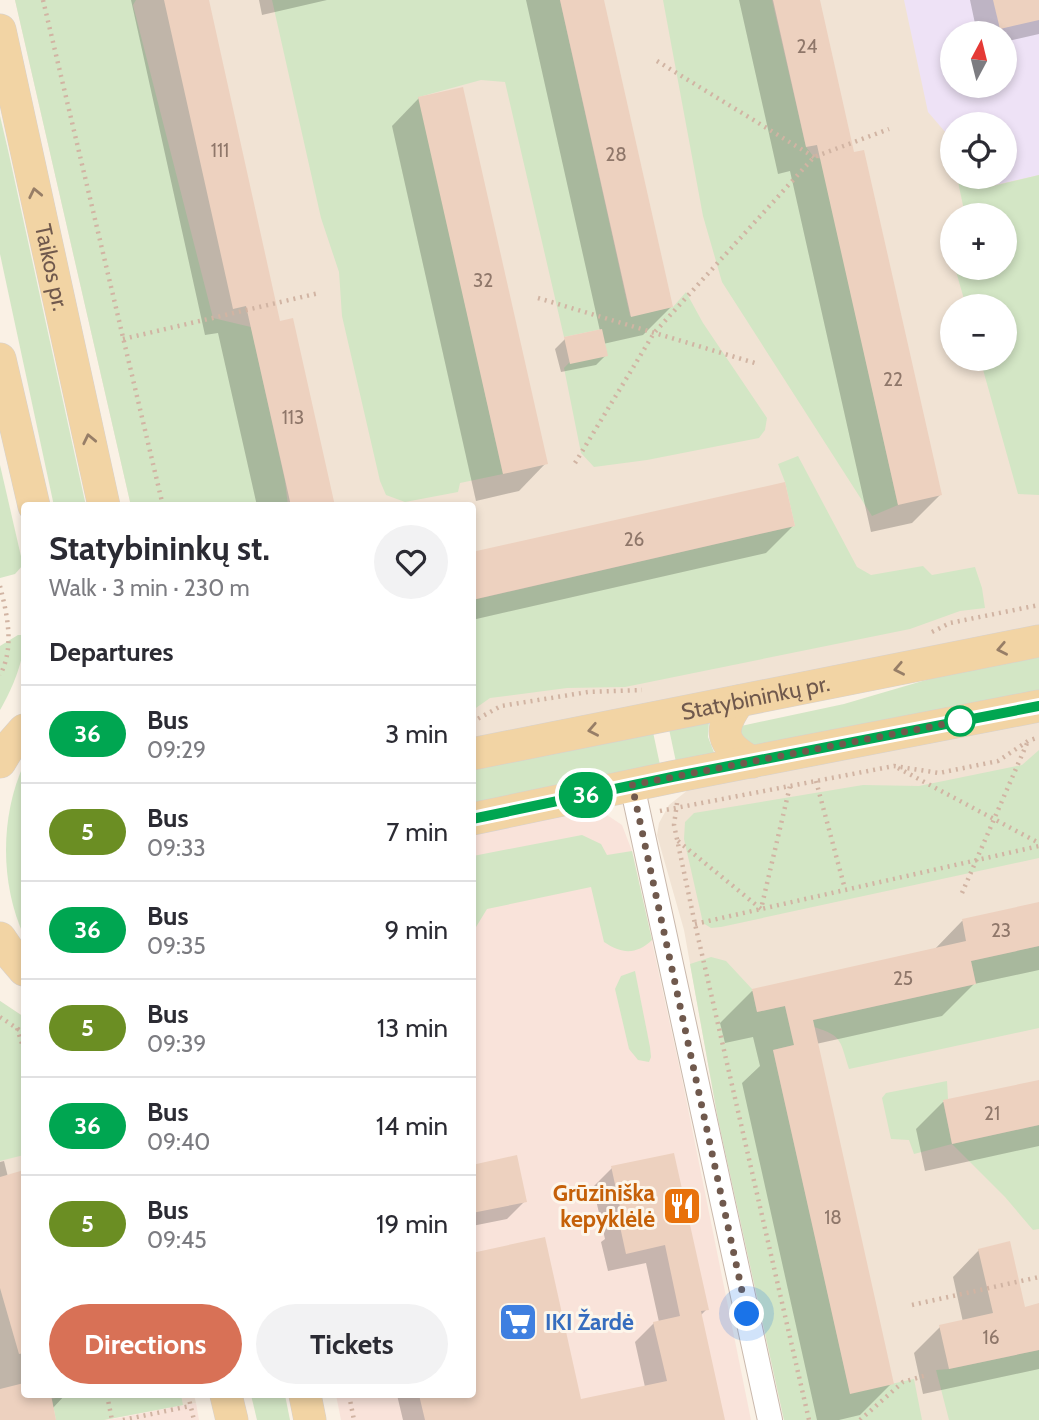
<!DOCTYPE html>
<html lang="en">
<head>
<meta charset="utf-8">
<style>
	:root { --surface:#fff; --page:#f2f2f3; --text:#2b2b33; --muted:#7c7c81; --line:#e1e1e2; --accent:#d87156 }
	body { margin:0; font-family:Cabin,sans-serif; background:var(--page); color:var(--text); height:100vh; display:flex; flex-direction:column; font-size:26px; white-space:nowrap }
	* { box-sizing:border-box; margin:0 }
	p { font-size:23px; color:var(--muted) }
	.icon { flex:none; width:38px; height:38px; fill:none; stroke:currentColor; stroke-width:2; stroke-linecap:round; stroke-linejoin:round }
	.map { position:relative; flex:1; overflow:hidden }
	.details { position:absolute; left:21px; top:502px; width:455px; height:896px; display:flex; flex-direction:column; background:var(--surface); border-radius:7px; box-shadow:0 4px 10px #0003 }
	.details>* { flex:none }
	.badge { padding:0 14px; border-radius:23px; font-size:24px; line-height:46px }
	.needle { width:46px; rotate:7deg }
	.controls { position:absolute; left:940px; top:21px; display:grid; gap:14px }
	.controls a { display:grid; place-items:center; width:77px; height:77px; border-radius:50%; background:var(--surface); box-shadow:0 4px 10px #0003; font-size:35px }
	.you { position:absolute; width:35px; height:35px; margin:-18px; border:5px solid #fff; border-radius:50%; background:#1a73e8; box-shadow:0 0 0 10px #1a73e833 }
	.map>.badge { position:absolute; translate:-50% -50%; box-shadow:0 0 0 4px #fff }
	h2 { padding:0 28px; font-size:26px; line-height:63px }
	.round { display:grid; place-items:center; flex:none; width:74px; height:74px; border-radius:37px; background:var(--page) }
	.summary { display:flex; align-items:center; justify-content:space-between; height:119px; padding:0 28px }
	h1 { font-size:33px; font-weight:800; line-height:52px }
	.button { display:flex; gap:14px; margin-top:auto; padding:14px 28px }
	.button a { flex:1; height:80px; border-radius:42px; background:var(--accent); color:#fff; font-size:28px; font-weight:800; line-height:80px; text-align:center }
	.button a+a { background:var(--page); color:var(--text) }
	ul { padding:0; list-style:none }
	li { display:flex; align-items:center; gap:21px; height:98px; padding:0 28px; border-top:2px solid var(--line) }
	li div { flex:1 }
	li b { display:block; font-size:26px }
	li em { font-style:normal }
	li .badge { min-width:77px; font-weight:700; text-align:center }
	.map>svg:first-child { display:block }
	.residential { fill:#f1e3d4; fill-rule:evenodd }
	.commercial { fill:#f9e3da }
	.education { fill:#eee2f6; fill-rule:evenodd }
	.green { fill:#d3e6c5 }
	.shadow { fill:#0003 }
	.building { fill:#edd1bf }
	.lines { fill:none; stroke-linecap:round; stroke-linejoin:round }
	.minor-casing { stroke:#cab9ad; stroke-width:26 }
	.major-casing { stroke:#d7d1cd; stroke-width:33 }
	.path { stroke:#d1b4a3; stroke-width:4.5; stroke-dasharray:2 5; stroke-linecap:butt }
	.minor { stroke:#fff; stroke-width:24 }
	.major { stroke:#f2d4a4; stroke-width:32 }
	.oneway { stroke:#977e67 }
	.line-casing { stroke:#fff; stroke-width:16 }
	.line { stroke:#00a651; stroke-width:10 }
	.walk { stroke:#70594d; stroke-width:7; stroke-dasharray:0 12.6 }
	.stop-dot { fill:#fff; stroke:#00a651; stroke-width:3.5 }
	.labels { text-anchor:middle; stroke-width:6; stroke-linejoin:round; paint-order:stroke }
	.number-label { font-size:19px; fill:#8f776a }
	.street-label { font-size:23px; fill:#70594d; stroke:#fdf6eb }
	.food-label { font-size:23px; font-weight:bold; fill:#c56008; stroke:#fdf6eb; text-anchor:end }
	.shop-label { font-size:23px; font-weight:bold; fill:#366cbe; stroke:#fdf6eb; text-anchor:start }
</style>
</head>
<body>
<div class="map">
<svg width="1039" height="1420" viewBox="0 0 1039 1420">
	<rect width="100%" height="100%" fill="#faf1e5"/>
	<g class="residential">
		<path d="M15 0H1039V627L473 740 472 506H131ZM952 33H1004V86H952ZM952 124H1004V177H952ZM952 215H1004V268H952ZM952 306H1004V359H952Z"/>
		<polygon points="1039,721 1039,1420 784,1420 718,1119 684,930 657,835 659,823 669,805 688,790"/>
		<polygon points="0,1001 24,1017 24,1395 194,1395 196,1403 104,1420 0,1420"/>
	</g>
	<g class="commercial">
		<polygon points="585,809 604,813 622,825 632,851 682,1079 751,1420 341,1420 336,1395 472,1395 473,835"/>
		<polygon points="196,1403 199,1420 104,1420 118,1418"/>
	</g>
	<path class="education" d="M904 0H1039V175L991 186 983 177H1004V124H952V140L928 112ZM952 33H1004V86H952Z"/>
	<g class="green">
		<polygon points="15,0 136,0 133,5 213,318 251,327 285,481 288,506 131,506"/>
		<polygon points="272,0 560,0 630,316 673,307 686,292 703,323 767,418 765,430 759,438 647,460 594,467 581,453 564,368 602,329 564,337 505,82 481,80 419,97 503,474 460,483 458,492 405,502 386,495 380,481 342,316 339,272 321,218"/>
		<polygon points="663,0 772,0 806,147 814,157 821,159 898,505 872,516 722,282 703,216"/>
		<polygon points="0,116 8,150 86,506 54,506 0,254"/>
		<polygon points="1039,175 1039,495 1018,494 980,359 1004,359 1004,306 966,306 955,268 1004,268 1004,215 965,215 957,177 979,177 989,187"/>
		<polygon points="798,456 857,567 871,575 923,566 932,575 975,567 982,588 985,608 960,611 910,629 625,687 567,688 490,698 473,710 473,600 795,526 785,482 778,464"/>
		<polygon points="0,465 23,565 15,574 0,578"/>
		<path d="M18 635H24C25 660 12 689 0 710V646Z"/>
		<polygon points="1039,657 1039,690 748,748 738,737 741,726 844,704 943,675"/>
		<polygon points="709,721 708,737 715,755 676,762 669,729"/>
		<polygon points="653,732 660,765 473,804 473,767"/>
		<polygon points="1039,750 1039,858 721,927 711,928 703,923 684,839 685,822 694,813 863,785 919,786 1022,765"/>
		<path d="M24 764V936C0 884 0 816 24 764Z"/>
		<path d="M582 835 601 844 607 855 632 851 652 940C636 955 622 954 604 942L591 887 487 909 473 932V856Z"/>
		<path d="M1039 946V1028L849 1069C840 1041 843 1036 814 1027L813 1020 976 984 971 961Z"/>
		<polygon points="711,957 726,961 752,989 757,1012 785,1006 794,1045 773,1050 850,1393 914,1379 922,1420 784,1420 718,1119 690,964"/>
		<polygon points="635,971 650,1047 651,1057 649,1062 638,1060 629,1049 615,989 621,976"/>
		<polygon points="0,1001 24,1017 24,1155 0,1161"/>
		<polygon points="947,1081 948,1099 943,1101 952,1144 1039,1125 1039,1229 1033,1230 1005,1197 952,1144 914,1154 909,1140 891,1139 882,1098 886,1093"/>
		<polygon points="1039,1350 1039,1420 949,1420 936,1370 949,1369"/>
		<polygon points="67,1395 181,1395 183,1405 104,1420 56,1420 52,1399"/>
		<polygon points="251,1395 285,1395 290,1420 257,1420"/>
	</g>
	<g class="shadow">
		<polygon points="131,0 207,0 279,323 333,506 257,506 218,333 205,335"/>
		<polygon points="259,0 327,0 262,15"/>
		<polygon points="526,0 602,0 671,307 643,335 603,344 606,355 596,365 561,372 555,349 565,339 600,331"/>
		<polygon points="739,0 818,0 853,154 940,495 912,523 871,532 790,171 778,174"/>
		<polygon points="970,0 1039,0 1039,34 1004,42 1004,33 977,33"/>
		<polygon points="419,98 546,463 519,491 476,501 392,126"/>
		<polygon points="793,526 766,553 472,620 472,554"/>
		<polygon points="1039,904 1039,970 974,984 942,1016 816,1044 892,1383 860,1415 839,1420 817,1420 742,1083 760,1066 753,1037 725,1043 720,1023 752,991 933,951 962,921"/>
		<polygon points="1039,1081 1039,1146 925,1171 916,1129 943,1102"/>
		<polygon points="673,1155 707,1309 700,1316 723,1420 403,1420 397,1395 472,1395 579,1401 645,1387 635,1342 654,1323 659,1322 646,1263 608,1271 601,1242 605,1239 593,1187 612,1168"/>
		<polygon points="4,1161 8,1177 24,1172 24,1395 65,1395 52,1409 54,1420 0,1420 0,1162"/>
		<polygon points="472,1166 525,1201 507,1219 472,1226"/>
		<polygon points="979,1250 1024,1309 1039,1305 1039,1369 923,1394 914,1353 940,1327 963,1322 953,1277"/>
	</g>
	<g class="building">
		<polygon points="164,0 209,0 280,321 293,318 335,506 291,506 246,306 233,309"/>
		<polygon points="560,0 604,0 673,307 631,317"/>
		<polygon points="773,0 820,0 854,152 864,150 942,495 898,505 817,145 806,147"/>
		<polygon points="993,0 1039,0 1039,20 1000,29"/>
		<polygon points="463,87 548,464 503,474 418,97"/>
		<polygon points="602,329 608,356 570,364 564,337"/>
		<polygon points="785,482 795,526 472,600 472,552"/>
		<polygon points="1039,902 1039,946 971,961 976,984 813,1020 894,1384 850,1394 773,1050 794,1045 785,1006 757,1012 752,989 966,941 962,919"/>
		<polygon points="1039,1080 1039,1125 952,1144 943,1100"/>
		<polygon points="674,1153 709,1310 701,1311 725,1420 425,1420 419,1395 472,1395 472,1253 545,1237 581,1399 667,1381 653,1322 680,1316 665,1245 626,1254 619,1222 623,1221 611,1166"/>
		<polygon points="517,1155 527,1202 472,1213 472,1165"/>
		<polygon points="24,1170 24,1353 19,1354 0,1288 0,1177"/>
		<polygon points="1010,1241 1025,1307 1039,1303 1039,1350 949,1369 939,1325 993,1313 978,1249"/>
		<polygon points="24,1383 24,1395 51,1395 56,1420 0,1420 0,1389"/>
	</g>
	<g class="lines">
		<defs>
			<polyline id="minor" points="632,785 770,1420"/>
			<g id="major">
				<path id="s1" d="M0 30 104 506"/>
				<polyline points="0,359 34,506"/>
				<path d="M739 701C718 730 720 744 752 762"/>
				<path id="s2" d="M472 754 1039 641"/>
				<polyline points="0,762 9,747 24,730"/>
				<polyline points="472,819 672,777 1039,706"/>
				<polyline points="0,938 13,957 24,970"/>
				<polyline points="226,1395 232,1420"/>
				<polyline points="305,1395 310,1420"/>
			</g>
		</defs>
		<use href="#minor" class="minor-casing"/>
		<use href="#major" class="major-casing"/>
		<g class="path">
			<polyline points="43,0 163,506"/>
			<polyline points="657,61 814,157"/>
			<polyline points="538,298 755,363"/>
			<polyline points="123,339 319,293"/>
			<polyline points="575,463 654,333 814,157 889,129"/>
			<path d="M0 586C7 614 15 647 0 675"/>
			<polyline points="932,632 950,623 1039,605"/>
			<polyline points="472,722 501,706 588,692 642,690"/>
			<polyline points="898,768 1039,843"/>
			<polyline points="816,781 845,889"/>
			<polyline points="677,803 674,825 695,924 809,1420"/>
			<polyline points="660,811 894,766 939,773 998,761 1028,741 1039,737"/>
			<polyline points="678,841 761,909 790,786"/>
			<polyline points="962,893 1028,741"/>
			<polyline points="695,924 1039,846"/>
			<polyline points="0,1017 24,1033"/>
			<polyline points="17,1028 24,1050"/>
			<polyline points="912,1305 1039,1277"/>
			<polyline points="107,1395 112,1420"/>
			<polyline points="188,1395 194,1420"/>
			<polyline points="349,1395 354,1420"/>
			<polyline points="123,1420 190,1406"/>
			<polyline points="860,1420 903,1382 927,1375"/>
		</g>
		<use href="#minor" class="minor"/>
		<use href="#major" class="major"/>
	</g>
	<defs><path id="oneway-chevron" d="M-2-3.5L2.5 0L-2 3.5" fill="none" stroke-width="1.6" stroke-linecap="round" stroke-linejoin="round" transform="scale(1.75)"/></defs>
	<g class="oneway">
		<use href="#oneway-chevron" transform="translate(35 193) rotate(-102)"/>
		<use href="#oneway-chevron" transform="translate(89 439) rotate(-102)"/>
		<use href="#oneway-chevron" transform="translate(1002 649) rotate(169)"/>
		<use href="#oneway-chevron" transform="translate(899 669) rotate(169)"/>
		<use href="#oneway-chevron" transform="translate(593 730) rotate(169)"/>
	</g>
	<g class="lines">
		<defs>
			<polyline id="line" points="472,819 672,777 1039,706"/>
		</defs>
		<use href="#line" class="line-casing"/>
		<use href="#line" class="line"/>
		<polyline class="walk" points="747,1314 632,785 960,721"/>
	</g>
	<defs>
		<symbol id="restaurant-square" viewBox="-11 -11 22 22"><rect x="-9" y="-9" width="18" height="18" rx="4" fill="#e8710a" stroke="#fdf6eb"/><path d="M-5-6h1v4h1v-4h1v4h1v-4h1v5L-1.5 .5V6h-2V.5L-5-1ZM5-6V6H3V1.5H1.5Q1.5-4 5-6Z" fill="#fff"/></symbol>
		<symbol id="supermarket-square" viewBox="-11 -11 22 22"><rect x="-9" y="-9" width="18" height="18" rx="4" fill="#3f7fe0" stroke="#fdf6eb"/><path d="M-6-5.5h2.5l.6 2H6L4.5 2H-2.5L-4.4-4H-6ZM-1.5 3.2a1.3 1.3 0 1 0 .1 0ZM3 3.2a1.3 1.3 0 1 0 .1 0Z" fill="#fff"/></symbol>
	</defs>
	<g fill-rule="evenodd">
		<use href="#restaurant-square" x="660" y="1184" width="44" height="44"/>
		<use href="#supermarket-square" x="496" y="1300" width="44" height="44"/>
	</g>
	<circle class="stop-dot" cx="960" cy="721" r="14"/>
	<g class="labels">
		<g class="number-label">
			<text x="807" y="53">24</text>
			<text x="220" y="157">111</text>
			<text x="616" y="161">28</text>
			<text x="483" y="287">32</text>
			<text x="893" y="386">22</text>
			<text x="293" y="424">113</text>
			<text x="634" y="546">26</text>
			<text x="1001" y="937">23</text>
			<text x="903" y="985">25</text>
			<text x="992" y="1120">21</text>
			<text x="833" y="1224">18</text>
			<text x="991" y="1344">16</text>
		</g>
		<g class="street-label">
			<text dy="8" stroke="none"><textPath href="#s1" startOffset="243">Taikos pr.</textPath></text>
			<text dy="8" stroke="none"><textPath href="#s2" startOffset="289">Statybininkų pr.</textPath></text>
		</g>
		<g class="food-label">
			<text x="655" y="1201">Grūziniška<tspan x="655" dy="26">kepyklėlė</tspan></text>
		</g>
		<g class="shop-label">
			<text x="545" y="1330">IKI Žardė</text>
		</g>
	</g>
</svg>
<div class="controls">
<a><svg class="needle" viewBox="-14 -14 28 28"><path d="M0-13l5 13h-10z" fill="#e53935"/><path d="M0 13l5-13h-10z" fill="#7c7c81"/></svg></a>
<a><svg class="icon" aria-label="locate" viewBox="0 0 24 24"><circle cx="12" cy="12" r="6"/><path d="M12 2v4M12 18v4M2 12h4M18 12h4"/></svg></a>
<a>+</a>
<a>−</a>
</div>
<div class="you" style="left:747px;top:1314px"></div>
<b class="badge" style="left:586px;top:795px;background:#00a651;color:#fff">36</b>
<section class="details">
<div class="summary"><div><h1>Statybininkų st.</h1><p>Walk · 3 min · 230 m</p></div><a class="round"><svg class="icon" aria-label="heart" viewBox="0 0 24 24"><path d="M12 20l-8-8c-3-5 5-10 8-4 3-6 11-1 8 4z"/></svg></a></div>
<h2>Departures</h2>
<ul>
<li><span class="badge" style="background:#00a651;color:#fff">36</span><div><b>Bus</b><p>09:29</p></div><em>3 min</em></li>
<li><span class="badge" style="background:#6b8e23;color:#fff">5</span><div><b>Bus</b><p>09:33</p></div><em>7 min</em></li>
<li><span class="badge" style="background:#00a651;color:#fff">36</span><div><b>Bus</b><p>09:35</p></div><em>9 min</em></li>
<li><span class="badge" style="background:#6b8e23;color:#fff">5</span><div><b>Bus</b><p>09:39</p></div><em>13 min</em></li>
<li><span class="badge" style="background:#00a651;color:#fff">36</span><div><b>Bus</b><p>09:40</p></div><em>14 min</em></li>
<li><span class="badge" style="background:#6b8e23;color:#fff">5</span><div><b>Bus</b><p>09:45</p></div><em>19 min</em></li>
</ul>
<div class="button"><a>Directions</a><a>Tickets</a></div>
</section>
</div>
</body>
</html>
